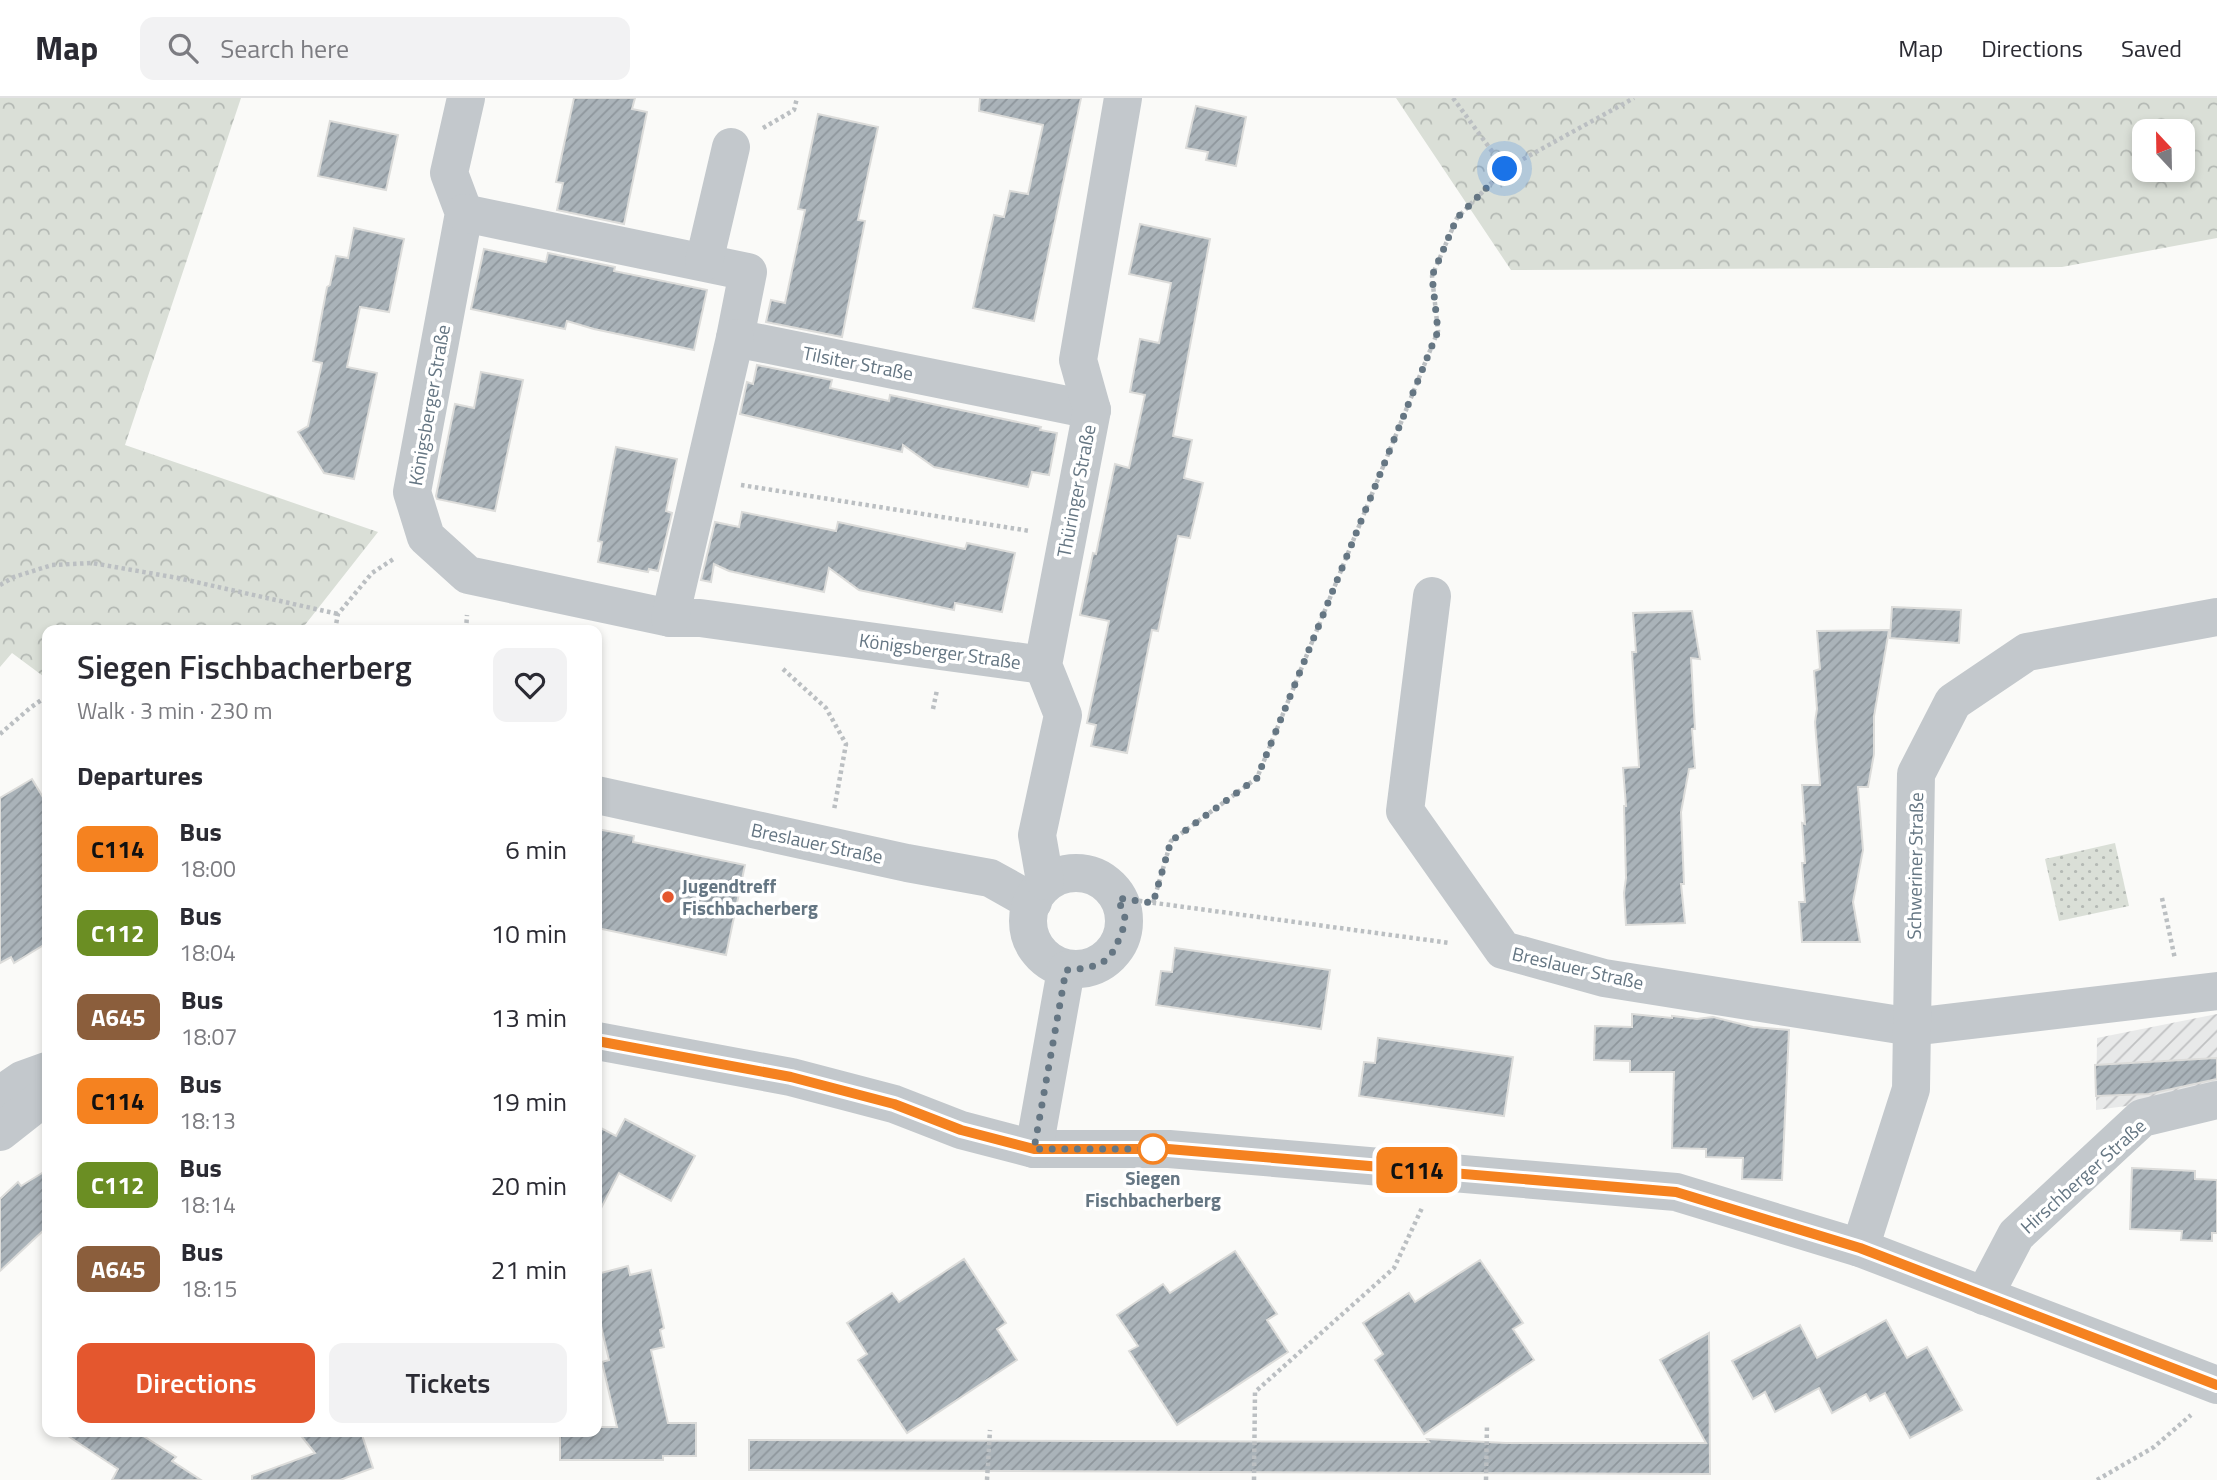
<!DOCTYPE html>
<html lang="en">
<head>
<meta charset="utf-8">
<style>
	:root { --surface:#fff; --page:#f2f2f3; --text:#2b2b33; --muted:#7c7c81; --line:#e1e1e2; --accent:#e4572e }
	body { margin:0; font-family:"Titillium Web",sans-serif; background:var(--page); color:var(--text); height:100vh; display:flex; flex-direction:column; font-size:26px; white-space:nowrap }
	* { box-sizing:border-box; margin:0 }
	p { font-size:23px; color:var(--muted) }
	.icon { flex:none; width:38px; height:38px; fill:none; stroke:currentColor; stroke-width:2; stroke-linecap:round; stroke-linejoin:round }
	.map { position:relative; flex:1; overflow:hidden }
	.drawer { position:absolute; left:42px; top:527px; width:560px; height:812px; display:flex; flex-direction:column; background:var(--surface); border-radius:14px; box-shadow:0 4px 10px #0003 }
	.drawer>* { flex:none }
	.badge { padding:0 14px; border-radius:10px; font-size:24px; line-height:46px }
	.needle { width:46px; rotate:338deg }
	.controls { position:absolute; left:2132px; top:21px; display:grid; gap:14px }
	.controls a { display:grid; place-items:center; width:63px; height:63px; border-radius:14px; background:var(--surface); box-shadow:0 4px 10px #0003; font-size:35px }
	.you { position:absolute; width:35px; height:35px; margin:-18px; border:5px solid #fff; border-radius:50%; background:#1a73e8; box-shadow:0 0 0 10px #1a73e833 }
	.map>.badge { position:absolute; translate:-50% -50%; box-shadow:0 0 0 4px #fff }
	h2 { padding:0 35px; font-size:26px; line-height:63px }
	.round { display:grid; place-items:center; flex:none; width:74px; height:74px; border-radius:14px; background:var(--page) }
	.head { display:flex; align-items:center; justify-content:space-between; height:119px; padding:0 35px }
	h1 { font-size:33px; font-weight:600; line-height:52px }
	.cta { display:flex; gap:14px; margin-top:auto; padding:14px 35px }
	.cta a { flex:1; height:80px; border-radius:14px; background:var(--accent); color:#fff; font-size:28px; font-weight:600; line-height:80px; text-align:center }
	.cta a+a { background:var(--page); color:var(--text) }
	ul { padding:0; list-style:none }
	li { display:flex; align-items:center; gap:21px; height:84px; padding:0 35px }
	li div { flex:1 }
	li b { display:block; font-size:26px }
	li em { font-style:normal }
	li .badge { min-width:77px; font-weight:700; text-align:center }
	header { display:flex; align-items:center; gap:42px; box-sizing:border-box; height:98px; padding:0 35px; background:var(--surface); border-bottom:2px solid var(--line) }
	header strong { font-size:33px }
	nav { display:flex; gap:38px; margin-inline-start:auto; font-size:24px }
	.search { width:490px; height:63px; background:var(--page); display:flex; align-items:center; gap:18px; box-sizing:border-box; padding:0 24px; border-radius:14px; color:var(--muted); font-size:26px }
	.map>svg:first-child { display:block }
	.industrial { fill:url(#industrial-furrows) }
	.forest { fill:url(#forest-crowns); fill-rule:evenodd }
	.park { fill:url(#park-dots) }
	.building { fill:url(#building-hatch); stroke:#dcdcda; stroke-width:2 }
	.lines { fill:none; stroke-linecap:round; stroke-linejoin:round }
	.path { stroke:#bbbfc2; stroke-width:4.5; stroke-dasharray:3.5 3.5; stroke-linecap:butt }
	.street { stroke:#c3c8cc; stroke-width:38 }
	.line-casing { stroke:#fff; stroke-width:16 }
	.line { stroke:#f58220; stroke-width:10 }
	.walk { stroke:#657683; stroke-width:7; stroke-dasharray:0 12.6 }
	.poi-dot { fill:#e4572e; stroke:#fff; stroke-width:2.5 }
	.stop-dot { fill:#fff; stroke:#f58220; stroke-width:3.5 }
	.labels { text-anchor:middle; stroke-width:7; stroke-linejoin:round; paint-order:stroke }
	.street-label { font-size:19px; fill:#657683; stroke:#fff }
	.poi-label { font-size:19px; font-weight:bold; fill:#657683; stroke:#fff; text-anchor:start }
	.stop-label { font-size:19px; font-weight:bold; fill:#657683; stroke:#fff }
</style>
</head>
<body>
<header>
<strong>Map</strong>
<div class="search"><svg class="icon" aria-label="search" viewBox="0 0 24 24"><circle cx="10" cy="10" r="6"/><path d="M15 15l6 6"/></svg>Search here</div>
<nav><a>Map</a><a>Directions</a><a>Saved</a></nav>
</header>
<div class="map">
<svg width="2217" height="1382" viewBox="0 0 2217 1382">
	<defs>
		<pattern id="industrial-furrows" width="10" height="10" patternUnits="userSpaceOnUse" patternTransform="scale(1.75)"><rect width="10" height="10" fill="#e8e9e9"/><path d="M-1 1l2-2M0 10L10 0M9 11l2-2" fill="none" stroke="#c0c1c2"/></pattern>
		<pattern id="forest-crowns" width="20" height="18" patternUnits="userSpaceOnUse" patternTransform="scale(1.75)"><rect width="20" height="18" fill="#dadfd7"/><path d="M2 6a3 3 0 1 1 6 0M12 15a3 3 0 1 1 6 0" fill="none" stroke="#b4b9b4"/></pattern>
		<pattern id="park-dots" width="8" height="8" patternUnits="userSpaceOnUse" patternTransform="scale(1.75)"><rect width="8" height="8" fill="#dadfd7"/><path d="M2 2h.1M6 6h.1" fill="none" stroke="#b4b9b4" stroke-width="1.8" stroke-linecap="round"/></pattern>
		<pattern id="building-hatch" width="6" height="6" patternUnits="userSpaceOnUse" patternTransform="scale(1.75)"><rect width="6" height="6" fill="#aab3b9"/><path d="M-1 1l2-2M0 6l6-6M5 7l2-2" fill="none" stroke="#8e969c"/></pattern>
	</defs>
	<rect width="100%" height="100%" fill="#fafaf8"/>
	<polygon class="industrial" points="2217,916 2217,996 2096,1012 2097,940"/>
	<g class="forest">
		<polygon points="0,0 241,0 125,347 378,434 301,532 47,532 47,581 12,555 0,569"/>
		<path d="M1396 0H2217V140L2062 169 1511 172ZM2144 33H2182V72H2144Z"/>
	</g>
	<polygon class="park" points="2115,745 2129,808 2059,823 2045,761"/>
	<g class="building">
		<polygon points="574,0 635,0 632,11 647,14 624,126 557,112 563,85 556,84"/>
		<polygon points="980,0 1081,0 1034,223 973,210 994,117 1004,119 1010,93 1028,96 1043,27 979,13"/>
		<polygon points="1196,8 1246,19 1236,68 1206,62 1208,54 1186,50"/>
		<polygon points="818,16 878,29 858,122 865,123 842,239 766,224 771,202 785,205 805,112 798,111"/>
		<polygon points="330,23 398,37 386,92 318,78"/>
		<polygon points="1140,126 1210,141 1173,338 1192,342 1184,380 1203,385 1190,440 1178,438 1158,533 1152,532 1127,655 1091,648 1096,627 1087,625 1109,523 1080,517 1093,455 1096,456 1115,366 1129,370 1145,297 1130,294 1140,241 1159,245 1171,185 1129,176"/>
		<polygon points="354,130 404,141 389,214 360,209 347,269 377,275 354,381 324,375 298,334 308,328 322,265 313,263 327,189 330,187 336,158 348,160"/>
		<polygon points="484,151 546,164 548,155 615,169 614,173 707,192 694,252 594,231 567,223 565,231 471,211"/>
		<polygon points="757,267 832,282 830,290 889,303 890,297 1041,329 1040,332 1057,335 1049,377 1032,374 1028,389 934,369 903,347 902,354 740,316 747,284 753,286"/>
		<polygon points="481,274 523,282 495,413 437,401 436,398 455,306 474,310"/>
		<polygon points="616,349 677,361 666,413 672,415 658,473 649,471 648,474 598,464 602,444 598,443"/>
		<polygon points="742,414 836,433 838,424 965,451 967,445 1015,455 1002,514 955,505 954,512 859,492 829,470 824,494 729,473 714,466 711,484 701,482 715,424 739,429"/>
		<polygon points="1892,509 1961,512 1959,545 1890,540"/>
		<polygon points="1692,513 1700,561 1691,560 1695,631 1692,631 1695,670 1689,671 1681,714 1684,786 1681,786 1685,825 1626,827 1624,795 1626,780 1624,708 1626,708 1623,670 1639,669 1632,554 1636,554 1633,515"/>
		<polygon points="1889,532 1874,618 1874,656 1868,689 1858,689 1863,752 1853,804 1860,844 1802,844 1799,804 1805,804 1802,765 1805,765 1802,725 1805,726 1802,687 1820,687 1815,624 1817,611 1814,573 1820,571 1817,533"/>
		<polygon points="32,681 47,706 47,845 14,865 11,859 0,865 0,700"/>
		<polygon points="597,731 634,738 633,744 745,767 726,857 597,830"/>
		<polygon points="1175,850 1330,872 1321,931 1156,907 1161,873 1172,874"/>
		<polygon points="1632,916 1672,920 1672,918 1697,921 1713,919 1753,929 1789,932 1782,1082 1742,1081 1743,1060 1706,1059 1706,1051 1672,1050 1674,974 1630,974 1630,963 1594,962 1595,928 1632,929"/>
		<polygon points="1378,940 1513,959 1504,1018 1359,998 1364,964 1375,965"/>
		<polygon points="2217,960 2217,981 2149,996 2096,998 2095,967"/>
		<polygon points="625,1021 695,1058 671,1103 619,1075 597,1118 597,1028 616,1038"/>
		<polygon points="2132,1070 2195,1073 2195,1081 2217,1082 2217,1135 2212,1135 2212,1143 2181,1142 2182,1133 2130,1131"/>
		<polygon points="47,1072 47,1129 0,1173 0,1101 18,1084 21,1088"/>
		<polygon points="1235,1153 1277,1216 1267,1222 1288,1254 1177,1327 1129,1253 1138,1248 1117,1217 1163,1186 1170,1195"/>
		<polygon points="964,1161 1006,1225 997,1231 1017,1262 907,1335 858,1262 867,1256 847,1225 892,1195 899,1204"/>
		<polygon points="1480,1162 1523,1225 1513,1231 1534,1262 1424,1336 1375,1262 1383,1256 1363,1225 1409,1195 1415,1204"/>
		<polygon points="628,1168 630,1177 651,1172 664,1230 660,1232 664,1249 651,1252 668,1325 696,1325 696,1358 663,1358 663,1362 560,1362 560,1334 597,1334 597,1329 617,1329 602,1264 609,1262 597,1211 597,1176"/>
		<polygon points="1886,1222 1907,1260 1927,1249 1962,1312 1910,1340 1885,1295 1870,1303 1866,1296 1832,1315 1819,1290 1775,1314 1765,1294 1753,1301 1732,1263 1800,1227 1817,1260"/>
		<polygon points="1709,1235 1710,1376 749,1372 749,1342 1429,1344 1427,1341 1506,1345 1706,1345 1660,1262"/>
		<polygon points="62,1334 137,1334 176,1359 172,1363 201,1382 112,1382 118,1371"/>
		<polygon points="298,1334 361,1334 373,1370 340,1382 252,1382 252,1378 315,1355"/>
	</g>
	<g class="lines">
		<g class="path">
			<polyline points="1453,0 1505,71"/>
			<polyline points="763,30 794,12 797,0"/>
			<polyline points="741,387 1030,433"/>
			<polyline points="0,487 14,479 52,467 92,465 178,480 338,516"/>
			<polyline points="335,532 338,516 372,475 395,460"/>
			<polyline points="466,532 467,517"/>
			<polyline points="783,571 826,610 846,646 834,712"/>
			<polyline points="933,611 937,592"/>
			<polyline points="0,636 30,610 47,598"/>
			<polyline points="1118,800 1450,845"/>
			<polyline points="2162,800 2175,861"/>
			<polyline points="1153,805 1171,743 1257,680 1438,233 1432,178 1457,120 1505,71 1634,0"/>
			<polyline points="987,1382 990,1332"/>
			<polyline points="1254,1382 1255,1294 1394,1170 1422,1110"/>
			<polyline points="1486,1382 1487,1326"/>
			<polyline points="2097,1382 2154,1349 2191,1317"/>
		</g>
		<g class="street">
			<polyline points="466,0 449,75 464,115 412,394 426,439 468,477 670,520 700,520 1043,567"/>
			<polyline points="464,115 748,174 735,240 1092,312"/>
			<polyline points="704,164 731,49"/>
			<polyline points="1432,498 1405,713 1503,852 1604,880 1912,929 2217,893"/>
			<polyline points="670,520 735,240"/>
			<polyline points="597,697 907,765 990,780 1033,804"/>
			<circle cx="1076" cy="823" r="48"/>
			<polyline points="1045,783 1037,737 1063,617 1043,567 1092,312 1078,262 1123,0"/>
			<polyline points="597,943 791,979 894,1006 961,1032 1034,1051 1169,1051 1676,1094 1860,1150 2217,1287"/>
			<polyline points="0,997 22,982 47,973"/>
			<polyline points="0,1034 47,997"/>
			<polyline points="1034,1051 1066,872"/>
			<polyline points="1860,1150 1911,991 1916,676 1953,604 2027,554 2217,519"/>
			<polyline points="1984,1198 2016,1137 2142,1020 2217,1002"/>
		</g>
	</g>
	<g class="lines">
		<defs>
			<polyline id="line" points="597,943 791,979 894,1006 961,1032 1034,1051 1168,1051 1676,1094 1860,1150 2217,1287"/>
		</defs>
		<use href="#line" class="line-casing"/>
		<use href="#line" class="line"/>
		<path class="walk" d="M1153 1051H1034L1066 872C1110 869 1111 862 1126 823L1118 800 1153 805 1171 743 1257 680 1438 233 1432 178 1457 120 1505 71"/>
	</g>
	<circle class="poi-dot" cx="668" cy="799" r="7"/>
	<circle class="stop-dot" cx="1153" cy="1051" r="14"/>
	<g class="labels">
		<g class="street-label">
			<text transform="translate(858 265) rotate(11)" y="7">Tilsiter Straße</text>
			<text transform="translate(429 307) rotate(-80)" y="7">Königsberger Straße</text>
			<text transform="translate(1076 393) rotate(-79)" y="7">Thüringer Straße</text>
			<text transform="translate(940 553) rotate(8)" y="7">Königsberger Straße</text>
			<text transform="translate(817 745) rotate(12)" y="7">Breslauer Straße</text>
			<text transform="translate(1915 768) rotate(-89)" y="7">Schweriner Straße</text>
			<text transform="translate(1578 870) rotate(13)" y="7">Breslauer Straße</text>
			<text transform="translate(2083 1078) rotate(-42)" y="7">Hirschberger Straße</text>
		</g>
		<g class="poi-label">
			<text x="682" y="795">Jugendtreff<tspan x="682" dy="22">Fischbacherberg</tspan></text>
		</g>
		<g class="stop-label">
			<text x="1153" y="1087">Siegen<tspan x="1153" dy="22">Fischbacherberg</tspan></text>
		</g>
	</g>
</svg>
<div class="controls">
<a><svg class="needle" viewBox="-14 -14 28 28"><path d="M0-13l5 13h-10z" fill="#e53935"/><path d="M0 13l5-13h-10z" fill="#7c7c81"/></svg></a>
</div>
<div class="you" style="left:1505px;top:71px"></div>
<b class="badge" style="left:1417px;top:1072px;background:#f58220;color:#111">C114</b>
<section class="drawer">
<div class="head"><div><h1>Siegen Fischbacherberg</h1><p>Walk · 3 min · 230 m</p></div><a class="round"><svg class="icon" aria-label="heart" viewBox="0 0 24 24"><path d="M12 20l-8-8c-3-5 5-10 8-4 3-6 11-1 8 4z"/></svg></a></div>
<h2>Departures</h2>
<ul>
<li><span class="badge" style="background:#f58220;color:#111">C114</span><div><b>Bus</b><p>18:00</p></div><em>6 min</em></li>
<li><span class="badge" style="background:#6b8e23;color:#fff">C112</span><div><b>Bus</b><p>18:04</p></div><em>10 min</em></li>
<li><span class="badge" style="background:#8b5e3c;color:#fff">A645</span><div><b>Bus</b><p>18:07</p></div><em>13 min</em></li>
<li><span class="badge" style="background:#f58220;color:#111">C114</span><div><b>Bus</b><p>18:13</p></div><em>19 min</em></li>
<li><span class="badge" style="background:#6b8e23;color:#fff">C112</span><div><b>Bus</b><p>18:14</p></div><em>20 min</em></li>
<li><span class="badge" style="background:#8b5e3c;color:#fff">A645</span><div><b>Bus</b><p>18:15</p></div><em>21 min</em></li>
</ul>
<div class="cta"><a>Directions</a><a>Tickets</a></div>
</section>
</div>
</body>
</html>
